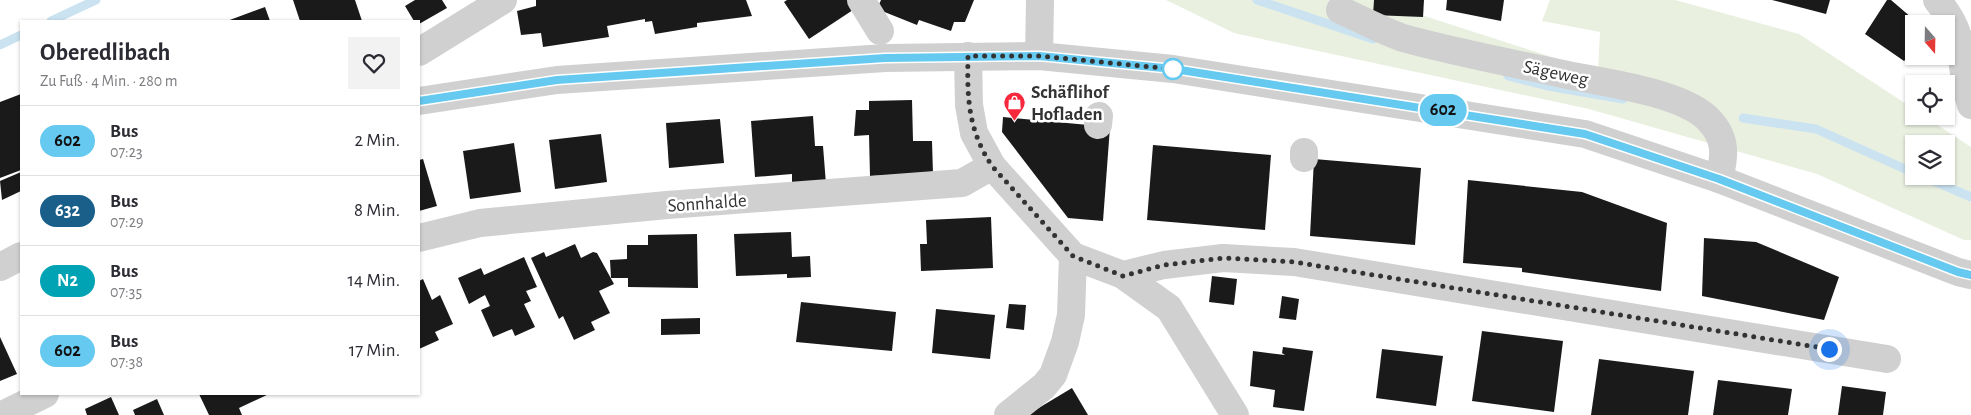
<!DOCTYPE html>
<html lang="de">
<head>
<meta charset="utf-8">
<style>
	:root { --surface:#fff; --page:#f2f2f3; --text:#2b2b33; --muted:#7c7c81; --line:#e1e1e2 }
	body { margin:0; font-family:"Alegreya Sans",sans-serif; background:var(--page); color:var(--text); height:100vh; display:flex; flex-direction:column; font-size:19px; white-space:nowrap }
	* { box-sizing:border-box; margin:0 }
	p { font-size:16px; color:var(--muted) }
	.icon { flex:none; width:28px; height:28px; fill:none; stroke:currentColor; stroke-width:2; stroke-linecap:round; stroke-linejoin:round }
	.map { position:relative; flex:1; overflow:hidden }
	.details { position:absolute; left:20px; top:20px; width:400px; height:375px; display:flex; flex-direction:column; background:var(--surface); border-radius:0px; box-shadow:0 1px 4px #0004 }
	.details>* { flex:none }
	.badge { padding:0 10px; border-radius:16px; font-size:18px; line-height:32px }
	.needle { width:32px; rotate:160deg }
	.tools { position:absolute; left:1905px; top:15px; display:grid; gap:10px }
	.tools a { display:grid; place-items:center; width:50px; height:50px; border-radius:0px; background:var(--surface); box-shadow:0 1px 4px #0004; font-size:25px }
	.you { position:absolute; width:25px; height:25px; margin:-12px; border:4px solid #fff; border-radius:50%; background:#1a73e8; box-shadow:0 0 0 8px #1a73e833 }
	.map>.badge { position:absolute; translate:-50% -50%; box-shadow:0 0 0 2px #fff }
	.round { display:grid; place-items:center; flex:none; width:52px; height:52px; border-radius:0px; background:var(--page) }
	.summary { display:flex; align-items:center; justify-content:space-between; height:85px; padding:0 20px }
	h1 { font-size:24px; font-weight:600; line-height:38px }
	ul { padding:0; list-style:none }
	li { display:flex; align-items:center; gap:15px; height:70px; padding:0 20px; border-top:1px solid var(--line) }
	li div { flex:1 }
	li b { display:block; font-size:19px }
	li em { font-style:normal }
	li .badge { min-width:55px; font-weight:700; text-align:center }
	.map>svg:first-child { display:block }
	.green { fill:#e9f0e0; fill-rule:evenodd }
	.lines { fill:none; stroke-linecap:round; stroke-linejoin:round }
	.stream { stroke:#cbe3f1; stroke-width:9 }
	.building { fill:#1a1a1a }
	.minor { stroke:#d0d0d0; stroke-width:28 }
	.line-casing { stroke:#fff; stroke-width:11 }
	.line { stroke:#66c9f0; stroke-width:8 }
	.walk { stroke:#333; stroke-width:5; stroke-dasharray:0 9 }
	.stop-dot { fill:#fff; stroke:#66c9f0; stroke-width:2.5 }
	.labels { text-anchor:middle; stroke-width:5; stroke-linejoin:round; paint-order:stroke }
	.street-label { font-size:19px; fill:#333; stroke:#fff }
	.poi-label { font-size:19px; font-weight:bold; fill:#333; stroke:#fff; text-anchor:start }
</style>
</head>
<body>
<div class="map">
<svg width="1971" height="415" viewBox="0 0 1971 415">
	<rect width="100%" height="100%" fill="#fff"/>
	<path class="green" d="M1166 0H1375L1598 72 1600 32 1542 21 1550 0H1675L1799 34 1914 109V116H1924L1971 147V240H1964L1817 174 1589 109 1234 33ZM1914 144H1946V176H1914Z"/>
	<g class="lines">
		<g class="stream">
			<polyline points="1257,0 1373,39"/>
			<polyline points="51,21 96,0"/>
			<polyline points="0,45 21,35"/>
			<polyline points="1508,76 1548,86 1623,99"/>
			<polyline points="1743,118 1816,129 1914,173"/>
			<polyline points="1922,176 1971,197"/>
		</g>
	</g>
	<g class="building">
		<polygon points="293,0 355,0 362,21 300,21"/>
		<polygon points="415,0 442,0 447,8 419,24 419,21 414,21 405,6"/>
		<polygon points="536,0 746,0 752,16 697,23 697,27 655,34 652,21 645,22 645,19 607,26 609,37 543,47 541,33 521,35 517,11 536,6"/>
		<polygon points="787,0 855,0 859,6 809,39 784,2"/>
		<polygon points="881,0 974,0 965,22 954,22 951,31 919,20 917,25 877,9"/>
		<polygon points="1374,0 1424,0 1423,17 1373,15"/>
		<polygon points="1447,0 1504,0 1501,21 1446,10"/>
		<polygon points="1772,0 1830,0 1826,14"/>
		<polygon points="1887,0 1891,0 1919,24 1914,24 1914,51 1904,61 1865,34"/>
		<polygon points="265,7 270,21 227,21"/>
		<polygon points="21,94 21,170 0,178 0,102"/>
		<polygon points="912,100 913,141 932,141 933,174 870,176 869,135 854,136 856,110 869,110 869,101"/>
		<polygon points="813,116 815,146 823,146 826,184 792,186 792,174 755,177 751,121"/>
		<polygon points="1003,117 1110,127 1103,221 1068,218 1002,132"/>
		<polygon points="720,119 724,163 669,168 666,123"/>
		<polygon points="601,134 607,182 555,189 549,140"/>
		<polygon points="514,143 521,192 470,199 463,151"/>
		<polygon points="1153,145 1271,155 1265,230 1147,220"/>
		<polygon points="423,159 437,206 419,211 419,160"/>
		<polygon points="1314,159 1421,168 1415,245 1310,236"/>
		<polygon points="21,172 21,191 2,200 0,181"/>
		<polygon points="1468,180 1582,192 1667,223 1661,291 1522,272 1522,268 1463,263"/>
		<polygon points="991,217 993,268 921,271 920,244 927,244 926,220"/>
		<polygon points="791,232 792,257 810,256 811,277 787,278 787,274 736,276 734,234"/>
		<polygon points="697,234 698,288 628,287 628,278 611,278 610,260 627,259 627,245 648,245 648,235"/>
		<polygon points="1704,238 1756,242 1839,277 1824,320 1702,296"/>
		<polygon points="575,244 581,258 593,252 597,253 614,284 599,291 610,313 591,322 595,330 574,340 563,316 559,319 531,258 544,252 546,257"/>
		<polygon points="524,257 537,287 526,291 531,301 524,304 535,327 515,336 512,329 493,337 481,310 490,306 485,295 469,304 458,278 481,268 484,275"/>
		<polygon points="1212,276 1237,279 1234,305 1209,302"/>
		<polygon points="423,279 432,300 440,295 453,324 435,332 439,340 419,349 419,281"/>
		<polygon points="1282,296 1299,299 1296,320 1279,318"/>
		<polygon points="801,302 896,312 892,351 796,342"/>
		<polygon points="1009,304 1026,305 1024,330 1006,328"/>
		<polygon points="936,309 995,315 990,359 932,353"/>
		<polygon points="700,318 700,334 661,335 661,319"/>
		<polygon points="1482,331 1563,341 1554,412 1472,401"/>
		<polygon points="0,337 17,374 0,381"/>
		<polygon points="1283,347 1313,351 1304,411 1273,407 1275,390 1250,386 1253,351 1285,355 1282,353"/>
		<polygon points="1382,349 1443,356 1436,406 1376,398"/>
		<polygon points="1599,359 1694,371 1688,415 1591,415"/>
		<polygon points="1718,380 1792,389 1788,415 1713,415"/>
		<polygon points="1842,386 1886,392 1883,415 1838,415"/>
		<polygon points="1072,388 1088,415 1027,415"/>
		<polygon points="199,394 269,394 239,408 242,415 209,415"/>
		<polygon points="111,397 119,415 87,415 85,409"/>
		<polygon points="157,399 164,415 135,415 133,410"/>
	</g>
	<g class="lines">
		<g class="minor">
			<polyline points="861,0 880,31"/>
			<path d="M1937 0C1971 41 1956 60 1971 105"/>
			<path d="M1340 10C1361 19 1382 31 1403 38 1454 52 1507 62 1558 73 1598 82 1680 91 1708 119 1727 138 1725 156 1719 179"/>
			<polyline points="419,52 503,0"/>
			<polyline points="968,56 969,105 974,133 992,166 1073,256 1123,275 1169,308 1235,415"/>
			<polyline points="1039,56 1040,0"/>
			<polyline points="419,101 557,80 885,58 1039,56 1173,69 1585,134 1719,179 1958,272 1971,275"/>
			<polyline points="1098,125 1099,116"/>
			<polyline points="1304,158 1304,152"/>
			<polyline points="419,238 480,223 667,205 962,183 992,166"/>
			<polyline points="0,267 21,256"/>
			<polyline points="1123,275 1164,265 1223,258 1294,262 1887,359"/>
			<polyline points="2,415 45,394"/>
			<polyline points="1008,415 1044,386 1053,375 1065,342 1071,315 1073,256"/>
		</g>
	</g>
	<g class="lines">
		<defs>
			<polyline id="line" points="419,101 557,80 885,58 1039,56 1174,69 1585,134 1719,179 1958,272 1971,275"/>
		</defs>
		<use href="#line" class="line-casing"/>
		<use href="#line" class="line"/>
		<path class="walk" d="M1173 69 1039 56H968C967 98 968 130 992 166L1073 256 1123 276 1164 265 1224 258 1294 262 1829 349"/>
	</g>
	<defs>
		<symbol id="shop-pin" viewBox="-11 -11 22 30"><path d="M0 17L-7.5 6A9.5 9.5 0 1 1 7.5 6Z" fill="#f7283c" stroke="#fff"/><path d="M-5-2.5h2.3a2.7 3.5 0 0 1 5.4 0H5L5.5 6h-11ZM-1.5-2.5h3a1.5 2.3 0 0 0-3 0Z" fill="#fff"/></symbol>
	</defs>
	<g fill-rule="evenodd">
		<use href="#shop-pin" x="1002" y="90" width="25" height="34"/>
	</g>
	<circle class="stop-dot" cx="1173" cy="69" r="10"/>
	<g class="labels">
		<g class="street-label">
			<text transform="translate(1556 72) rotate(12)" y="7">Sägeweg</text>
			<text transform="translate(707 202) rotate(-4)" y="7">Sonnhalde</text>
		</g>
		<g class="poi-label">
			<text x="1031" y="98">Schäflihof<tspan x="1031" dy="22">Hofladen</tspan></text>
		</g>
	</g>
</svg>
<div class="tools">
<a><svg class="needle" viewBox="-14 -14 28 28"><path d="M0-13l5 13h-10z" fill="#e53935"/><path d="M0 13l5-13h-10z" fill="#7c7c81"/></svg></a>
<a><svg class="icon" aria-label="locate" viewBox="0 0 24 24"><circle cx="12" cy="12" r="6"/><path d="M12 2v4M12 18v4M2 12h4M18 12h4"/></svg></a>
<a><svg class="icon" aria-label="layers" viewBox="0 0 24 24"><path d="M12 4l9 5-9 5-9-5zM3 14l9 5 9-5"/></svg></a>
</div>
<div class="you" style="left:1829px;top:349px"></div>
<b class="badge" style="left:1443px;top:110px;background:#66c9f0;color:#111">602</b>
<section class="details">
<div class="summary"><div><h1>Oberedlibach</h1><p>Zu Fuß · 4 Min. · 280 m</p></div><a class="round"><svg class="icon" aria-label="heart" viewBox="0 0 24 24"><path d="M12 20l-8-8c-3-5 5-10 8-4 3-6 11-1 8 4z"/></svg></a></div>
<ul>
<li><span class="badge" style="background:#66c9f0;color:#111">602</span><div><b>Bus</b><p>07:23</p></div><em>2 Min.</em></li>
<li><span class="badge" style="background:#1a5f8a;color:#fff">632</span><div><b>Bus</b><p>07:29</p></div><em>8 Min.</em></li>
<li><span class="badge" style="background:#00a3b4;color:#fff">N2</span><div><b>Bus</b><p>07:35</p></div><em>14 Min.</em></li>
<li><span class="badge" style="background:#66c9f0;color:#111">602</span><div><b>Bus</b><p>07:38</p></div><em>17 Min.</em></li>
</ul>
</section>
</div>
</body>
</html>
